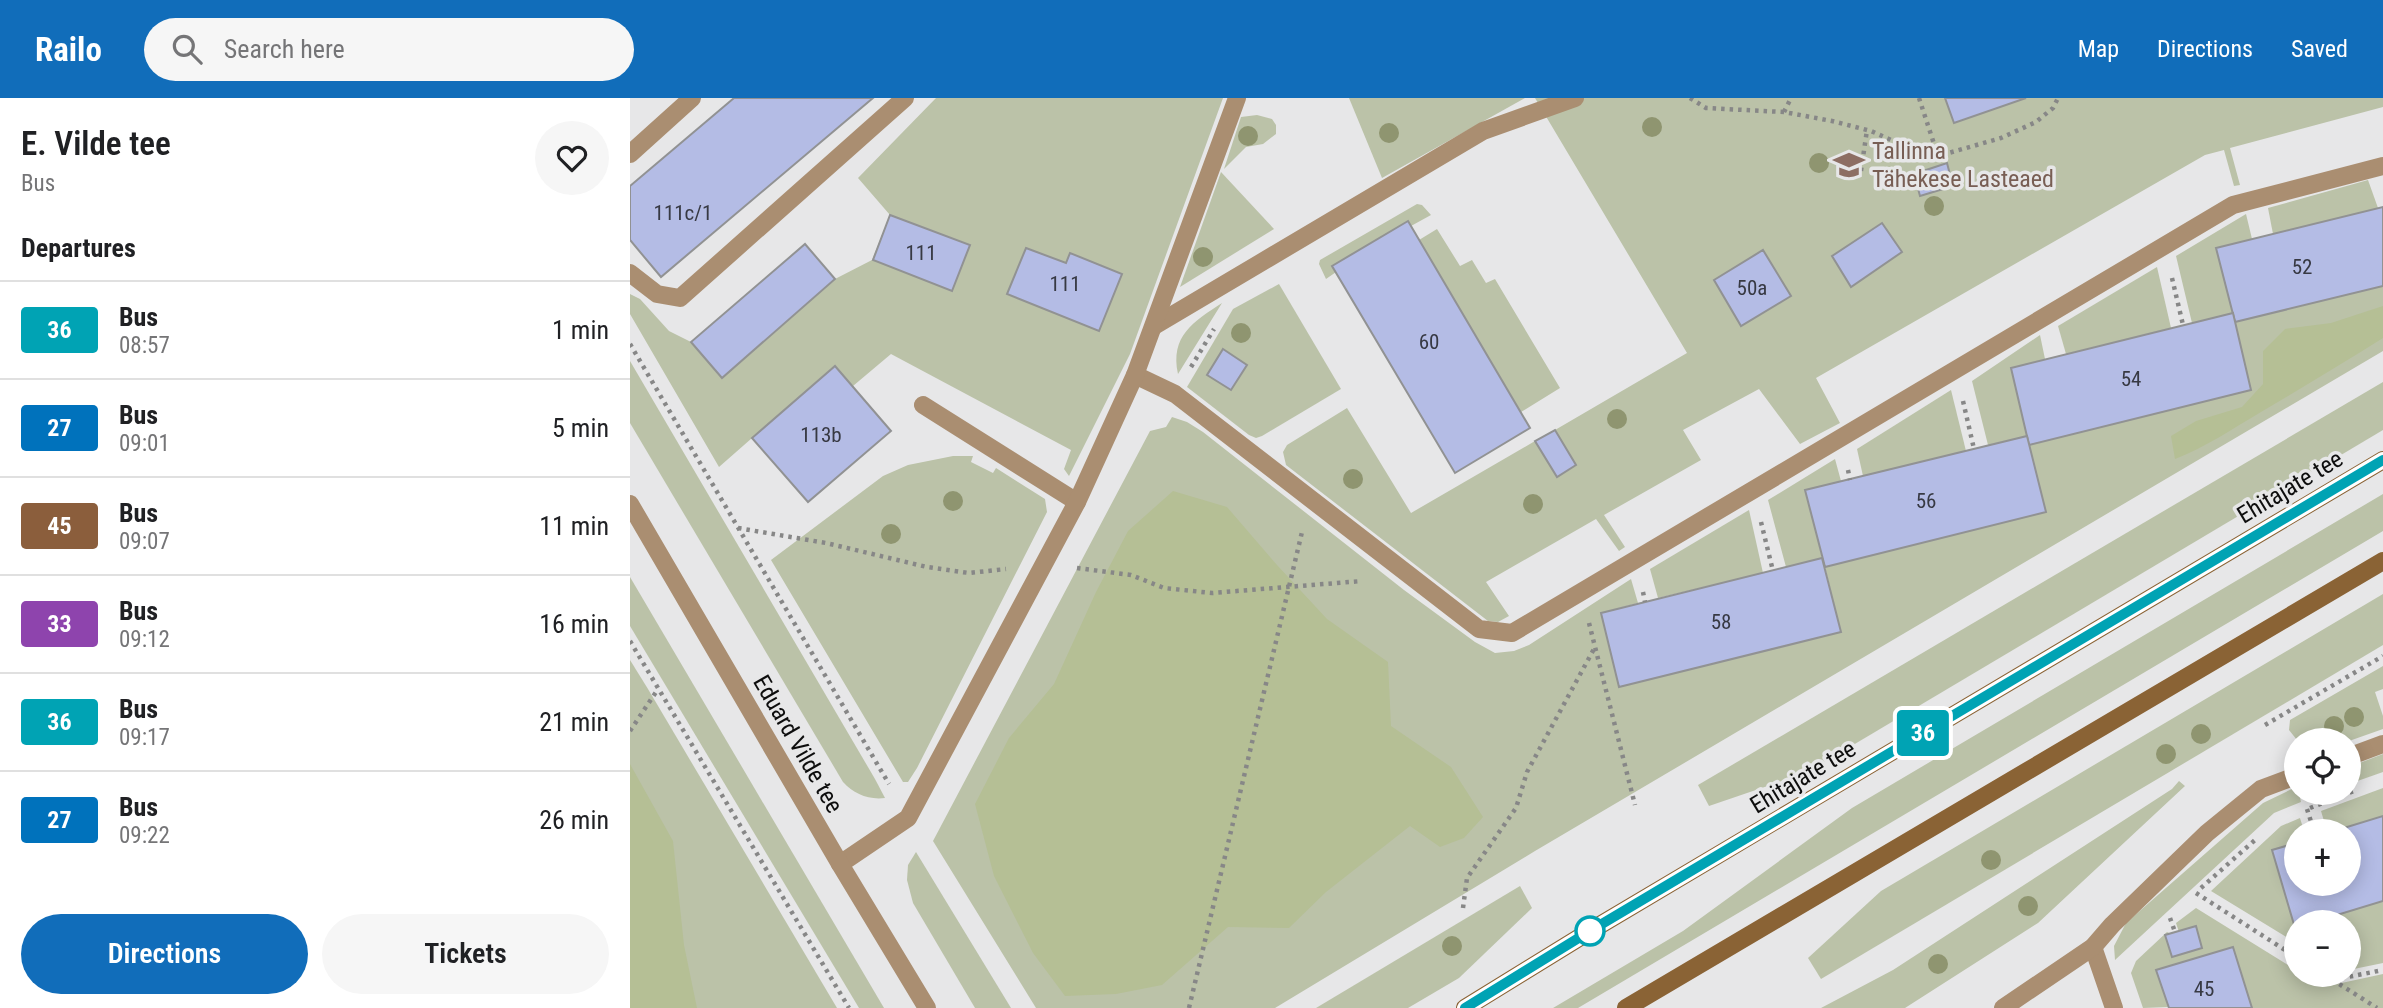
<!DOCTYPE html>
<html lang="en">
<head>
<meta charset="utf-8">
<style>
	:root { --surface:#fff; --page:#f6f6f6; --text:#202124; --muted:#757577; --line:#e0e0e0; --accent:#116dba }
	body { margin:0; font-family:"Roboto Condensed",sans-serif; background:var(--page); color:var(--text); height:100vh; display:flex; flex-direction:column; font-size:26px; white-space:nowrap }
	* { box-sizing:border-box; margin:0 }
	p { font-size:23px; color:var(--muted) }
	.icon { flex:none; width:38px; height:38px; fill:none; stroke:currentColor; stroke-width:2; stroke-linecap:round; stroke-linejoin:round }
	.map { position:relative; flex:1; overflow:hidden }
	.sheet { display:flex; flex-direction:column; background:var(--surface); width:630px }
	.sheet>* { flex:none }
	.badge { padding:0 14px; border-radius:5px; font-size:24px; line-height:46px }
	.fabs { position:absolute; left:1654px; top:630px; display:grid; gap:14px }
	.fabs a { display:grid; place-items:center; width:77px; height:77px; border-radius:50%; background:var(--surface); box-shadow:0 4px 18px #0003; font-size:35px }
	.map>.badge { position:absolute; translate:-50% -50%; box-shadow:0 0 0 4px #fff }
	h2 { padding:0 21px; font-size:26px; line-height:63px }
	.round { display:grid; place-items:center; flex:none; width:74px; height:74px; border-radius:37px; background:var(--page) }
	.overview { display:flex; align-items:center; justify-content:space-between; height:119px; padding:0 21px }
	h1 { font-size:33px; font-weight:600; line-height:52px }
	.cta { display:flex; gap:14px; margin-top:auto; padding:14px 21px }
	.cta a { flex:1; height:80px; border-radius:42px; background:var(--accent); color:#fff; font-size:28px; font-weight:600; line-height:80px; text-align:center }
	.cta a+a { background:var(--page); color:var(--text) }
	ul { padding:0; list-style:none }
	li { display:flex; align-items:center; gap:21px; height:98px; padding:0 21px; border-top:2px solid var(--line) }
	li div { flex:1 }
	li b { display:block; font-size:26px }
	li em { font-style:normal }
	li .badge { min-width:77px; font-weight:700; text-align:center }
	header { display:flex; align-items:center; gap:42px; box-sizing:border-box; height:98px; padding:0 35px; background:var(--accent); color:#fff }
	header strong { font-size:33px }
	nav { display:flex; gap:38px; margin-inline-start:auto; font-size:24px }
	.search { width:490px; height:63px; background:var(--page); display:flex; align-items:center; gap:18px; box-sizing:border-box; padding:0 24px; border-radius:38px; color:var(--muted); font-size:26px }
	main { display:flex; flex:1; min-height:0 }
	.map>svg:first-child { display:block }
	.green { fill:#bbc2a8 }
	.forest { fill:#b5bf95 }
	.building { fill:#b4bce5; stroke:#919293; stroke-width:2 }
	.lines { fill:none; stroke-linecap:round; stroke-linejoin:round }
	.path { stroke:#878787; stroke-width:4.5; stroke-dasharray:3.5 5; stroke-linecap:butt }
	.service { stroke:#aa8e71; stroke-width:18 }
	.minor { stroke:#aa8e71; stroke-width:18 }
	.tertiary { stroke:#aa8e71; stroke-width:18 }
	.secondary { stroke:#8a6335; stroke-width:18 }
	.tree { fill:#8f9570 }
	.line-casing { stroke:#fff; stroke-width:16 }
	.line { stroke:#00a3b4; stroke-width:10 }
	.stop-dot { fill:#fff; stroke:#00a3b4; stroke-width:3.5 }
	.labels { text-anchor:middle; stroke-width:7; stroke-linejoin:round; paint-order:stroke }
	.number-label { font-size:21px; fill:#373943 }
	.education-label { font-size:24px; fill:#785e54; stroke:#e7e7e8; text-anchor:start }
	.street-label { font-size:24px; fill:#0d0d0d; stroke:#e7e7e8 }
</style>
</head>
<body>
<header>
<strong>Railo</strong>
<div class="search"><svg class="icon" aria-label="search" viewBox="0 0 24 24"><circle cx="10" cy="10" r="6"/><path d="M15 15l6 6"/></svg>Search here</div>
<nav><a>Map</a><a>Directions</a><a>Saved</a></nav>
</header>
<main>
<section class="sheet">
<div class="overview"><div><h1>E. Vilde tee</h1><p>Bus</p></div><a class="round"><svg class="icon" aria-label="heart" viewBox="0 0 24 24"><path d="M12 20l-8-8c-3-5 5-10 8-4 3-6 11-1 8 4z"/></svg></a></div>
<h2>Departures</h2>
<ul>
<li><span class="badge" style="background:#00a3b4;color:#fff">36</span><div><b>Bus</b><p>08:57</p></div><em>1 min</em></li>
<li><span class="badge" style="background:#0072bc;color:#fff">27</span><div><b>Bus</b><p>09:01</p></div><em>5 min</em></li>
<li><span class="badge" style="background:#8b5e3c;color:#fff">45</span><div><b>Bus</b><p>09:07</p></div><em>11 min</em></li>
<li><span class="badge" style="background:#8e44ad;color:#fff">33</span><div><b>Bus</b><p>09:12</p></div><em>16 min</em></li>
<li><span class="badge" style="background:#00a3b4;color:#fff">36</span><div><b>Bus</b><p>09:17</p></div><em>21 min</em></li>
<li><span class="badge" style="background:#0072bc;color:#fff">27</span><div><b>Bus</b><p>09:22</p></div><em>26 min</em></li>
</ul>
<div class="cta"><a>Directions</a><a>Tickets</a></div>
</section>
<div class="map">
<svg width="1753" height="910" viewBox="0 0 1753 910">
	<rect width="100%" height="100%" fill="#e7e7e8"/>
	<g class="green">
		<polygon points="306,0 593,0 500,256 439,378 434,371 441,352 261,256 223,288 204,268 89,369 0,216 0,196 10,201 39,233 61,244 175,146 205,181 242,162 260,117 228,80"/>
		<polygon points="719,0 895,0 752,80"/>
		<polygon points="905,0 1753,0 1753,9 1600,50 1610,87 1604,88 1594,52 1575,57 1186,280 1210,325 1170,346 1129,291 1053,332 1071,362 974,417 995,449 989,453 966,421 856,484 879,518 868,524 858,523 656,367 653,354 657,347 717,310 781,415 905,343 927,379 946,367 925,332 1057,255"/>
		<polygon points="627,17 642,21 646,27 646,36 633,46 616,49 594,71 611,19"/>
		<polygon points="591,74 644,131 550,189"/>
		<polygon points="1738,82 1748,110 1643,136 1638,110"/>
		<polygon points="787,106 792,107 801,117 781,128 778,124 696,181 689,166 690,162"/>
		<polygon points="1616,116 1622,141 1586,150 1603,215 1562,225 1546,158"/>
		<polygon points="807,131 830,168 842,162 856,185 865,181 930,290 891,314 789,142"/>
		<polygon points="1527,169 1541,230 1436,256 1428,228"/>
		<polygon points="649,186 711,291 632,338 626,340 619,337 557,289 603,211"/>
		<polygon points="1753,188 1753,253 905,753 645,910 406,910 303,743 520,333 536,329 542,319 557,324 573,334 774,492 845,544 865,555 884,553 899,547 1001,481 1008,505 971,515 990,589 1211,534 1195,469 1416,414 1399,347 1621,292 1605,224"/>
		<path d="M592 205 548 276C540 238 563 224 592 205Z"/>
		<polygon points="1410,237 1415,261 1381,270 1397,338 1358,347 1342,283"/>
		<path d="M0 263 245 681 255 700C238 702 224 696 213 684L0 325Z"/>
		<polygon points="1753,284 1753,332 1176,675 1079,708 1068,687"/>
		<polygon points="1321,292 1336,353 1233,378 1227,351"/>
		<polygon points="323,358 343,358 341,364 363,375 366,370 415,401 417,414 287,670 278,684 273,684 141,462 253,378 278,367"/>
		<polygon points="1205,361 1211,383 1176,393 1192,460 1156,469 1138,402"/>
		<polygon points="1753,396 1753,433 948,910 923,910 1053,833 1222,710"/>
		<polygon points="1119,412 1133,475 1028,500 1020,471"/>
		<polygon points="0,479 254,910 229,910 0,528"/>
		<polygon points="1753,496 1753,547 1191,881 1178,860 1251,793"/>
		<polygon points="0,562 18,591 207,910 0,910"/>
		<polygon points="1753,568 1753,591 1745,594 1753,618 1753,631 1719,643 1667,642 1659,632 1660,622"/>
		<polygon points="1753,656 1753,674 1719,686 1719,669"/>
		<polygon points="1549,683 1555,688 1408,825 1275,910 1191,910 1263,872 1542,691"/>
		<polygon points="1666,689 1666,695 1669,695 1671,704 1644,715 1485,862 1484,848 1496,825 1633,705"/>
		<polygon points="1753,690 1753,718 1704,733 1697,733 1691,713"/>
		<polygon points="1670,720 1674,733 1666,733 1666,745 1642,753 1666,830 1666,845 1581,793 1651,728"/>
		<polygon points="286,754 381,910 345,910 283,805 277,782 278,767"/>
		<polygon points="890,788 902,810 829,880 778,910 686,910"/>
		<polygon points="1753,803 1753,865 1719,872 1718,824 1684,824"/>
		<polygon points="1566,810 1666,872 1666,877 1673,877 1693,889 1753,876 1753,910 1622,910 1603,849 1527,872 1538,909 1513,910 1501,875 1506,863 1537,834 1572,850 1566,829 1549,834 1546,825"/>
	</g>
	<g class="forest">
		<path d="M1753 208V240C1713 265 1672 290 1631 314 1602 331 1576 349 1545 361L1541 338 1566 323 1612 309 1633 286V253L1655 231 1701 225Z"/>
		<polygon points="543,393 597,409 647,467 697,521 758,564 761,628 821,669 853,719 834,740 810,749 780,728 696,794 659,830 598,829 532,887 486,896 435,898 403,855 364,778 345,706 379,640 424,586 466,494 498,433"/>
		<polygon points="0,666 43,743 54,847 67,910 0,910"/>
	</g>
	<g class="building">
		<polygon points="104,0 243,0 31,179 0,142 0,88"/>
		<polygon points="1315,0 1396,0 1324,25"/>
		<polygon points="1317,65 1323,88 1290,98 1284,76"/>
		<polygon points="1753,109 1753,188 1605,224 1586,150"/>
		<polygon points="260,117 340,147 322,193 243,162"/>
		<polygon points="778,123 900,330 825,375 702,168"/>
		<polygon points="1252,125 1272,154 1221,189 1202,158"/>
		<polygon points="175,146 205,181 92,280 61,244"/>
		<polygon points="396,150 436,165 440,155 492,176 469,233 377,196"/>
		<polygon points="1133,152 1161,198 1111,228 1084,182"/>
		<polygon points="1603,215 1621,292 1399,347 1381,270"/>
		<polygon points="593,251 617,267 601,292 577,277"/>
		<polygon points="205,268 261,333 178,404 122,340"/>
		<polygon points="925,332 946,367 927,379 905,343"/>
		<polygon points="1397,338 1416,414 1195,469 1175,392"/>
		<polygon points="1192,460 1211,534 989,589 971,515"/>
		<polygon points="1753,718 1753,803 1684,824 1666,824 1665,830 1642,752 1666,745 1666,786 1718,786 1718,733 1704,733"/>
		<polygon points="1566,828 1572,850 1542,859 1535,837"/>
		<polygon points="1603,849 1622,910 1539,910 1526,872"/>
	</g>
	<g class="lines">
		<g class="path">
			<polyline points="1060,0 1076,10 1154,14 1202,23 1241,33 1301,60 1371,40 1406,24 1423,10 1428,0"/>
			<polyline points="1289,0 1308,58"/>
			<polyline points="1154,14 1161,0"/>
			<polyline points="1231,73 1237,32"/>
			<polyline points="1542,180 1553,227"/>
			<polyline points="0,246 259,686"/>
			<polyline points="561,269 584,231"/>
			<polyline points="1333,303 1344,351"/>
			<polyline points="1218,372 1220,382"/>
			<polyline points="1131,424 1143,473"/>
			<polyline points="108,430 196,445 297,469 339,475 376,471"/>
			<polyline points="447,470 501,477 534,490 582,495 732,483"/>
			<polyline points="1013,494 1015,504"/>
			<polyline points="959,525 1005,707"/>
			<polyline points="0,543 219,910"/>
			<polyline points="1635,627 1753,558"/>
			<polyline points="0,633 28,591"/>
			<polyline points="1680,710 1724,693"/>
			<polyline points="1677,711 1684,733"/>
			<polyline points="1571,790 1625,742"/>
			<polyline points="1566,795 1666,859"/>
			<polyline points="833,810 837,780 886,710 897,674 965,549"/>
			<polyline points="1540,820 1545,834"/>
			<polyline points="1695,877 1747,910"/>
			<polyline points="1703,882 1753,872"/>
			<polyline points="559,910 672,434"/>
		</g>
		<g class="service">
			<polyline points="0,56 62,0"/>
			<polyline points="0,175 27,196 50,200 275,0"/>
			<polyline points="293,307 447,404"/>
		</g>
		<g class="minor">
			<polyline points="524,228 853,33 945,0"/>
			<polyline points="505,277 545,296 849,531 882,535 1603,107 1753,68"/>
			<polyline points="1718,659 1753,646"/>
			<polyline points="210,766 278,720 447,404 505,277 607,0"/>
			<polyline points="1463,849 1484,910"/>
			<polyline points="1373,910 1463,849 1482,827 1577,735 1631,691 1666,678"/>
		</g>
		<polyline class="tertiary" points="0,406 210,766 297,910"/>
		<g class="secondary">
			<polyline points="835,910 960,833 1753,362"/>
			<polyline points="996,910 1753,463"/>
		</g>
	</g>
	<g class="tree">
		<circle cx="1022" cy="29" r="10"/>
		<circle cx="759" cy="35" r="10"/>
		<circle cx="618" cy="38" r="10"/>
		<circle cx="1189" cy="65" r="10"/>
		<circle cx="1304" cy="108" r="10"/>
		<circle cx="573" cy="159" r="10"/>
		<circle cx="611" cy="235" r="10"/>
		<circle cx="987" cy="321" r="10"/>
		<circle cx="723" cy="381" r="10"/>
		<circle cx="323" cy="403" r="10"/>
		<circle cx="903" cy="406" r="10"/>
		<circle cx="261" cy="436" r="10"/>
		<circle cx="1724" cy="619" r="10"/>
		<circle cx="1704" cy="628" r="10"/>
		<circle cx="1571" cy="636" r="10"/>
		<circle cx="1536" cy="656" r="10"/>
		<circle cx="1361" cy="762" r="10"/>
		<circle cx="1398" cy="808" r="10"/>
		<circle cx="822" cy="848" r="10"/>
		<circle cx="1308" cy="866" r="10"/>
	</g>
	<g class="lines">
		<defs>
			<polyline id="line" points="835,910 960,833 1753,362"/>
		</defs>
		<use href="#line" class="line-casing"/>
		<use href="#line" class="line"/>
	</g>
	<defs>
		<symbol id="school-bare" viewBox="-9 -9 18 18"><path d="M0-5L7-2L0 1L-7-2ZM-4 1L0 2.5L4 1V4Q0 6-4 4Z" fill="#8d6e63" stroke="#e7e7e8" stroke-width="2.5" paint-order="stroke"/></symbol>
	</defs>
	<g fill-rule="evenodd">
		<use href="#school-bare" x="1197" y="45" width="44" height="44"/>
	</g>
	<circle class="stop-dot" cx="960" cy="833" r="14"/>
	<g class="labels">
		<g class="number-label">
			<text x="53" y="122">111c/1</text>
			<text x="291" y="162">111</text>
			<text x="1672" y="176">52</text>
			<text x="435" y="193">111</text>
			<text x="1122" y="197">50a</text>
			<text x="799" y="251">60</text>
			<text x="1501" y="288">54</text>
			<text x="191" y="344">113b</text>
			<text x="1296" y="410">56</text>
			<text x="1091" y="531">58</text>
			<text x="1574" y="898">45</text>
		</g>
		<g class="education-label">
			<text x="1242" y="61">Tallinna<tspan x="1242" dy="28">Tähekese Lasteaed</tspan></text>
		</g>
		<g class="street-label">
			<text transform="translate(1660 389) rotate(-31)" y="8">Ehitajate tee</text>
			<text transform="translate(168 646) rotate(60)" y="8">Eduard Vilde tee</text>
			<text transform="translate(1173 679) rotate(-31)" y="8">Ehitajate tee</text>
		</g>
	</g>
</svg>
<div class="fabs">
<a><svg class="icon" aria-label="locate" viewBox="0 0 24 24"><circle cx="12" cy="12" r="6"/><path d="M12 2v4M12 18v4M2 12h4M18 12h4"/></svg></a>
<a>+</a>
<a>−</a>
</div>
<b class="badge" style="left:1293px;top:635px;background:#00a3b4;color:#fff">36</b>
</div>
</main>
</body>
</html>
